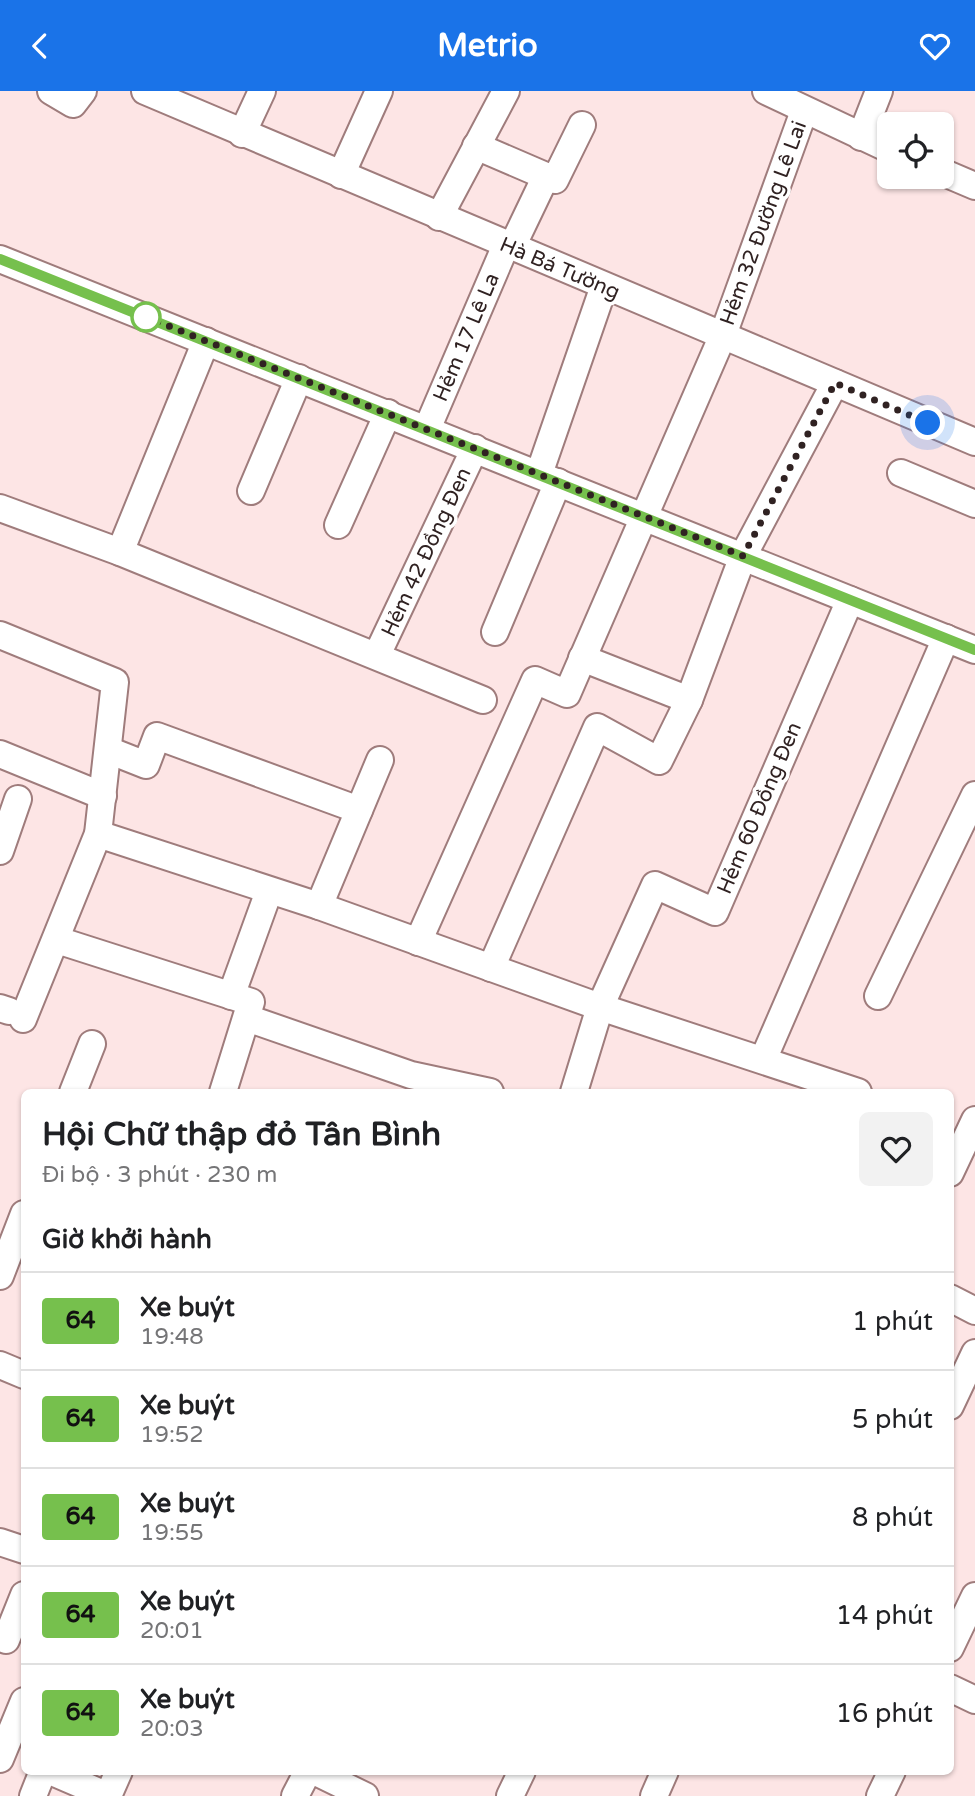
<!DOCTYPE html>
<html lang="vi">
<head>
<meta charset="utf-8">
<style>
	:root { --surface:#fff; --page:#f2f2f2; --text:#202124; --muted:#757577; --line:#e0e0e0; --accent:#1a73e8 }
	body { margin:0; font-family:"Varela Round",sans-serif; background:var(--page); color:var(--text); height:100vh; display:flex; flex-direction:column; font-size:26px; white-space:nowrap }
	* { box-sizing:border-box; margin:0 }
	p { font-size:23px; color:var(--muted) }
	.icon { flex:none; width:38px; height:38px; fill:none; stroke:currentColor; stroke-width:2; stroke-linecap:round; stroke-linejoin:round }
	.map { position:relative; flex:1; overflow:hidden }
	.side { position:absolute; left:21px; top:998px; width:933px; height:686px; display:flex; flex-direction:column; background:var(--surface); border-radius:10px; box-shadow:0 2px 5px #0004 }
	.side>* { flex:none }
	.badge { padding:0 14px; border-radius:5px; font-size:24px; line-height:46px }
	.fabs { position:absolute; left:877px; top:21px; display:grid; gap:14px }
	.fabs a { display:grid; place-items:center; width:77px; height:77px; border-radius:10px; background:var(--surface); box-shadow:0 2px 5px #0004; font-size:35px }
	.you { position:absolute; width:35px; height:35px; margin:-18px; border:5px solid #fff; border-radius:50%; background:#1a73e8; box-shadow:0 0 0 10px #1a73e833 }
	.map>.badge { position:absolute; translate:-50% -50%; box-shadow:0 0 0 4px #fff }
	h2 { padding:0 21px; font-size:26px; line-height:63px }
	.round { display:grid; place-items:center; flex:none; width:74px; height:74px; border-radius:10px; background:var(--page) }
	.overview { display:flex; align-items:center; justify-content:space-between; height:119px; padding:0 21px }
	h1 { font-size:33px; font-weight:700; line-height:52px }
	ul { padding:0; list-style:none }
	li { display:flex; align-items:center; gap:21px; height:98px; padding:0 21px; border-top:2px solid var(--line) }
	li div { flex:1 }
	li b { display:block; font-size:26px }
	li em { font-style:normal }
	li .badge { min-width:77px; font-weight:700; text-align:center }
	header { display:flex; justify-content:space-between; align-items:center; height:91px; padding:0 21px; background:var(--accent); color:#fff; font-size:32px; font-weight:700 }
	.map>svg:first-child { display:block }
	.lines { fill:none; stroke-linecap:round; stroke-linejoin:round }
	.minor-casing { stroke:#9f7c7c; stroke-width:30 }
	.minor { stroke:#fff; stroke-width:26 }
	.line-casing { stroke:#fff; stroke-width:16 }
	.line { stroke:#76c04d; stroke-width:10 }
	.walk { stroke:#302222; stroke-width:7; stroke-dasharray:0 12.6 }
	.stop-dot { fill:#fff; stroke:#76c04d; stroke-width:3.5 }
	.labels { text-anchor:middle; stroke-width:7; stroke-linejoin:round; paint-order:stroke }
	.street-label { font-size:21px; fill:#302222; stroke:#fff }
</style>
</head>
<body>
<header><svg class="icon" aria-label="back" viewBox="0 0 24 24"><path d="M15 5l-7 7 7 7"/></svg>Metrio<svg class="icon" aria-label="heart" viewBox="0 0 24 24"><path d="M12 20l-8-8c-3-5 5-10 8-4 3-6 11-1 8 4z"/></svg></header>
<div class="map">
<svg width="975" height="1705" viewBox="0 0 975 1705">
	<rect width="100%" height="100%" fill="#fde5e5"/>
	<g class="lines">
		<defs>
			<g id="minor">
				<polyline points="51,0 73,13 83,0"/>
				<polyline points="145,0 975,351"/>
				<polyline points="766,0 889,58"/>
				<polyline points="242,43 262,0"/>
				<polyline points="861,46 879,0"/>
				<polyline points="476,55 555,89 582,34"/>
				<polyline points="942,81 975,95"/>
				<polyline points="341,84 379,0"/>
				<polyline points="439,126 506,0"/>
				<polyline points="512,156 546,85"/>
				<polyline points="0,168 975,559"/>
				<polyline points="427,338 506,154"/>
				<polyline points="901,382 975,413"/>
				<polyline points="539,383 604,195"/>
				<polyline points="251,400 299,287"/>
				<polyline points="0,417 120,461 483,609"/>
				<polyline points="338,434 388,322"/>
				<polyline points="120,461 206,250"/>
				<polyline points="495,541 558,391"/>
				<polyline points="0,544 115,591 98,743 23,928"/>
				<polyline points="377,564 475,357"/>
				<polyline points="582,567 689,609"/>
				<polyline points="108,659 146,674 157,645 359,719"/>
				<polyline points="0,663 103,705"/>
				<polyline points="98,743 319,815 600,916 858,1001"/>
				<polyline points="0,760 18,708"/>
				<polyline points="319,815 380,669"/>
				<polyline points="57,849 251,911 223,1001"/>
				<polyline points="418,851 535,589 567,603 723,244 804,20"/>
				<polyline points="491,877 597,636 659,670 689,609 743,465 835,292"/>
				<polyline points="231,905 269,800"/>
				<polyline points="878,905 975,704"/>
				<polyline points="0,917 9,920"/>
				<polyline points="247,927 411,984 490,1001"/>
				<polyline points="763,969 946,547"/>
				<polyline points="73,1001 92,953"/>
				<polyline points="574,1001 600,916 655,794 715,821 850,509"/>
				<polyline points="950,1082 975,1029"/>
				<polyline points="0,1185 24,1123"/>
				<polyline points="950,1207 975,1220"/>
				<polyline points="0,1274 24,1284"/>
				<polyline points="950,1315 975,1262"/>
				<polyline points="0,1451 24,1459"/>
				<polyline points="6,1549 24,1504"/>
				<polyline points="950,1557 975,1505"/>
				<polyline points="950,1597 975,1609"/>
				<polyline points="0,1668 24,1610"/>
				<polyline points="50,1680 108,1705 119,1680"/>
				<polyline points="314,1680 365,1705"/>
				<polyline points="33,1705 43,1680"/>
				<polyline points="295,1705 308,1680"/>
				<polyline points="510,1705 522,1680"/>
				<polyline points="654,1705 665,1680"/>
				<polyline points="880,1705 892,1680"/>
			</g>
		</defs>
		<use href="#minor" class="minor-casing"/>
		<use href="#minor" class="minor"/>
	</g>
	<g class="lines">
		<defs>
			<polyline id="line" points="0,168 975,559"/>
		</defs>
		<use href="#line" class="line-casing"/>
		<use href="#line" class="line"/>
		<polyline class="walk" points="146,226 743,465 835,292 928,332"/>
	</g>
	<circle class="stop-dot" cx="146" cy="226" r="14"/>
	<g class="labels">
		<g class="street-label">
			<text transform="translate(763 132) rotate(-70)" y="7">Hẻm 32 Đường Lê Lai</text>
			<text transform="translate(560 177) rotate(23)" y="7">Hà Bá Tường</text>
			<text transform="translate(466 246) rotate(-67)" y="7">Hẻm 17 Lê La</text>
			<text transform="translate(426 461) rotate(-65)" y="7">Hẻm 42 Đồng Đen</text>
			<text transform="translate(759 717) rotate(-67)" y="7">Hẻm 60 Đồng Đen</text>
		</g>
	</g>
</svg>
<div class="fabs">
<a><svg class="icon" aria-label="locate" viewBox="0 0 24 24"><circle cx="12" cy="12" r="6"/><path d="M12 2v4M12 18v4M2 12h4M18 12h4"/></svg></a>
</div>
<div class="you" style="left:928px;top:332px"></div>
<section class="side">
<div class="overview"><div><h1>Hội Chữ thập đỏ Tân Bình</h1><p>Đi bộ · 3 phút · 230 m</p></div><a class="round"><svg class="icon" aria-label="heart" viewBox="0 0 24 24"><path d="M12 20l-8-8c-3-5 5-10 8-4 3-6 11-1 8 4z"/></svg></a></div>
<h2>Giờ khởi hành</h2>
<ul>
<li><span class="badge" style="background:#76c04d;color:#111">64</span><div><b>Xe buýt</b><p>19:48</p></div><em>1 phút</em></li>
<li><span class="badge" style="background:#76c04d;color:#111">64</span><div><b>Xe buýt</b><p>19:52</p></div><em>5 phút</em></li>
<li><span class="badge" style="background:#76c04d;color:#111">64</span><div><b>Xe buýt</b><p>19:55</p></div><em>8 phút</em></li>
<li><span class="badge" style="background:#76c04d;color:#111">64</span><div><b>Xe buýt</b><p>20:01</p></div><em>14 phút</em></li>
<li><span class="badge" style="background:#76c04d;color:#111">64</span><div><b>Xe buýt</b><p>20:03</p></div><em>16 phút</em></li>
</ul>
</section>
</div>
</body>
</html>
